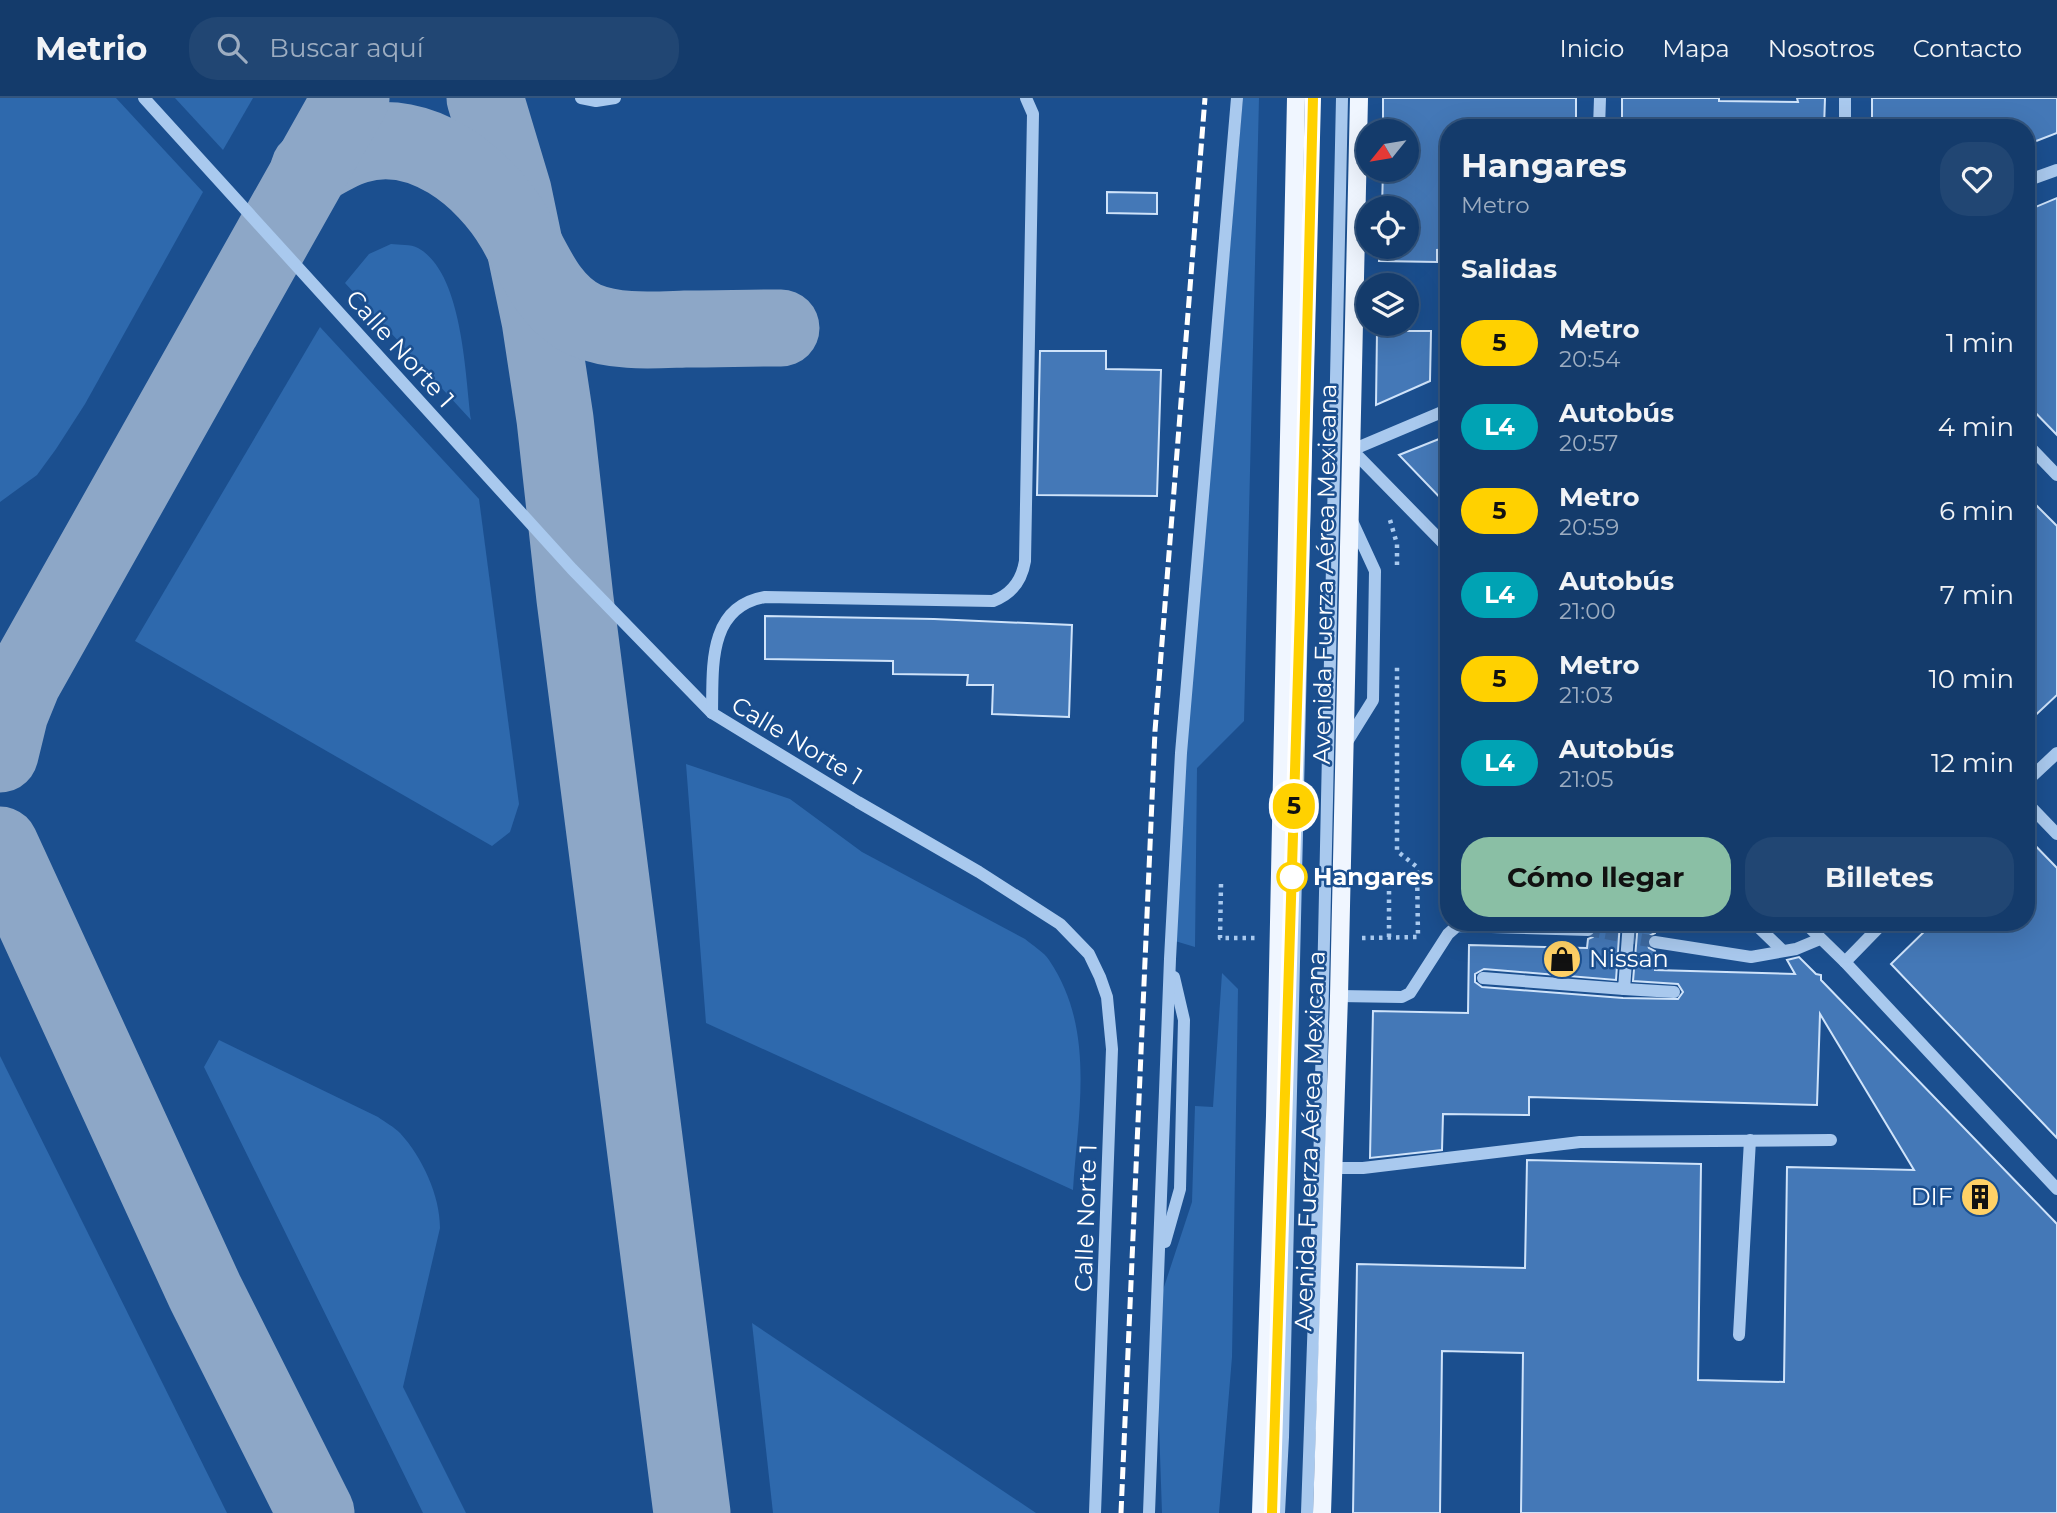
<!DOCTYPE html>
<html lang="es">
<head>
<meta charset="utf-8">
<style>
	:root { --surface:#143b6b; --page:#214673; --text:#f1f3f6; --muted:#9dadc1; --line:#33557e; --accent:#8abfa5 }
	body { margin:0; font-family:Montserrat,sans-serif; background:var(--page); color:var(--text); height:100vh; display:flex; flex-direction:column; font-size:26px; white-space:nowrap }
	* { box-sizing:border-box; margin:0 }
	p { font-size:23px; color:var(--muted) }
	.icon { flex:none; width:38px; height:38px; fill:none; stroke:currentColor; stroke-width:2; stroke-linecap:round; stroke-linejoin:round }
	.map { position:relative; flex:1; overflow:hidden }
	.drawer { position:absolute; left:1440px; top:21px; width:595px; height:812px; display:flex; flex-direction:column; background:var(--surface); border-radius:28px; box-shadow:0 7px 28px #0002,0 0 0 2px var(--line) }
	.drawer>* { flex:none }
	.badge { padding:0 14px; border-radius:23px; font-size:24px; line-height:46px }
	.needle { width:46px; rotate:240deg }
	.tools { position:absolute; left:1356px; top:21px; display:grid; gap:14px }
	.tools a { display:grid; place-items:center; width:63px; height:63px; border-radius:50%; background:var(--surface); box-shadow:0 7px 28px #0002,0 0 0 2px var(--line); font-size:35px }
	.map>.badge { position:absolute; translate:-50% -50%; box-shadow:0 0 0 4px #fff }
	h2 { padding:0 21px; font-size:26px; line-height:63px }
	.round { display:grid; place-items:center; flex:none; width:74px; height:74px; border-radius:28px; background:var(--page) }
	.overview { display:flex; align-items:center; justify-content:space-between; height:119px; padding:0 21px }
	h1 { font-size:33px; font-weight:700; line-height:52px }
	.action { display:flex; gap:14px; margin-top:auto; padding:14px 21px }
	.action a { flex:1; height:80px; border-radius:28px; background:var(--accent); color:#111; font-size:28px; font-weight:700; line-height:80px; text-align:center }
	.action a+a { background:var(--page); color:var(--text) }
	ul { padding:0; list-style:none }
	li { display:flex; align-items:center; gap:21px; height:84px; padding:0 21px }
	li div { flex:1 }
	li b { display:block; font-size:26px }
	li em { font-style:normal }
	li .badge { min-width:77px; font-weight:700; text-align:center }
	header { display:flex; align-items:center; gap:42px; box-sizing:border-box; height:98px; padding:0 35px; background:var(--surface); border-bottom:2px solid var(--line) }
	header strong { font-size:33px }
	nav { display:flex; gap:38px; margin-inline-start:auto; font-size:24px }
	.search { width:490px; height:63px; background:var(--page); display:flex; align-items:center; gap:18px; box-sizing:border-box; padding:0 24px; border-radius:28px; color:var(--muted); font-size:26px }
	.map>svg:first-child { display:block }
	.green { fill:#2e69ad }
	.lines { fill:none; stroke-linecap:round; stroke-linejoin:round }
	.taxiway { stroke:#8da7c7; stroke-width:77 }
	.building { fill:#4478b7; stroke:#cfe3fa; stroke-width:2 }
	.minor-tunnel { stroke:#3d69a0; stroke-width:12; stroke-dasharray:12 6; stroke-linecap:butt }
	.path { stroke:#a9c9ee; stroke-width:4.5; stroke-dasharray:3.5 5; stroke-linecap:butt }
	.minor { stroke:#a9c9ee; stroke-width:12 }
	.major { stroke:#f0f6ff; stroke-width:18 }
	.rail { stroke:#fff; stroke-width:5; stroke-dasharray:12 5; stroke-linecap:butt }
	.minor-bridge { stroke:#a9c9ee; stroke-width:12 }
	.line-casing { stroke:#fff; stroke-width:16 }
	.line { stroke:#ffd100; stroke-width:10 }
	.stop-dot { fill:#fff; stroke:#ffd100; stroke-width:3.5 }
	.labels { text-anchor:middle; stroke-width:5; stroke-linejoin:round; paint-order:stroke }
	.street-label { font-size:24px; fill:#fff; stroke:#1b4f8f }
	.stop-label { font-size:24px; font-weight:bold; fill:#fff; stroke:#1b4f8f; text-anchor:start }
	.poi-label { font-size:24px; fill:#fff; stroke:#1b4f8f; text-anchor:start }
</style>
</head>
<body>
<header>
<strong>Metrio</strong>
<div class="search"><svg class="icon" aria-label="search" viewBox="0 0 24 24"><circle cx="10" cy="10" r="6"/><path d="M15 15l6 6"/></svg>Buscar aquí</div>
<nav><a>Inicio</a><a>Mapa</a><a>Nosotros</a><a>Contacto</a></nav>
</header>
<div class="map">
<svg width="2057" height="1415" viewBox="0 0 2057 1415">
	<rect width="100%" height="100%" fill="#1b4f8f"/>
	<g class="green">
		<polygon points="0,0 116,0 203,94 85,306 56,351 37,377 0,404"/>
		<polygon points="175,0 253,0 223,52"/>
		<polygon points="1243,0 1259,0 1244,623 1197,670 1195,849 1175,843 1185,655"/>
		<path d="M391 146C399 147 411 146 418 150 463 175 465 276 471 322L345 185 369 156Z"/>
		<polygon points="320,229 479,401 519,706 510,734 492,748 135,543"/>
		<path d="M686 666 790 701 862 754 1025 841C1033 848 1044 854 1049 862 1096 931 1078 1014 1073 1092L706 925Z"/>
		<polygon points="1222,875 1238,891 1232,1259 1219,1415 1162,1415 1158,1298 1163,1192 1192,1104 1195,1008 1213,1009"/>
		<path d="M219 942 378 1019C385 1024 394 1029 400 1035 422 1059 440 1097 440 1130L403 1289 466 1415H423L204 969Z"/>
		<polygon points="0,958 227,1415 0,1415"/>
		<polygon points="752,1225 1036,1415 773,1415"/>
	</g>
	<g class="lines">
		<g class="taxiway">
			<polyline points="485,0 513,93 540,222 555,321 575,501 692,1415"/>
			<path d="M309 71C324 62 340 52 357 47 420 27 485 79 515 131 534 164 548 205 585 222 616 235 653 232 685 231 717 231 749 230 781 230"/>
			<polyline points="0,656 10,615 23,583 351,0"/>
			<polyline points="0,747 205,1194 316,1415"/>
		</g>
	</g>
	<g class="building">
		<polygon points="1383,0 1576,0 1576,30 1449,30 1449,151 1437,152 1437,164 1379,163 1380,149 1407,149 1407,110 1382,110 1383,72 1407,72 1407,33 1383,33"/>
		<polygon points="1622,0 1719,0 1719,3 1798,4 1797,0 1825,0 1824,30 1622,30"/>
		<polygon points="1872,0 2057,0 2057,35 2026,47 2026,30 1872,30"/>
		<polygon points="1107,94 1157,95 1157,116 1107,115"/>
		<polygon points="2057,100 2057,337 2026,305 2026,113"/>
		<polygon points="1377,233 1431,233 1430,283 1376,307"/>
		<polygon points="1040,253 1106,253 1106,271 1161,272 1157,398 1037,397"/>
		<polygon points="1449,337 1449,409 1399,357"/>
		<polygon points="2026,397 2057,428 2057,597 2026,626"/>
		<polygon points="765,518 934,521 1072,527 1069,619 992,616 993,587 967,587 968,577 893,576 893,563 765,561"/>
		<polygon points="2026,738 2057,770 2057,1040 1891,866 1934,824 2026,824"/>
		<polygon points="1592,824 1620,824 1616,882 1484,871 1475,876 1475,884 1482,889 1623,900 1678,901 1683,894 1678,886 1633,883 1638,824 1656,824 1655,835 1649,838 1646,843 1649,850 1655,853 1655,872 1795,876 1787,862 1799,859 1816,876 1821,877 1821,882 2057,1126 2057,1415 1521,1415 1523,1255 1442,1253 1440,1415 1353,1415 1357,1166 1525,1170 1527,1062 1701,1066 1698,1282 1784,1284 1787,1069 1914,1072 1820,916 1817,1007 1529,999 1529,1017 1443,1016 1442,1052 1370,1060 1373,913 1468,915 1469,847 1587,850 1588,841 1593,839 1597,833"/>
	</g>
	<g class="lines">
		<polyline class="minor-tunnel" points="1588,832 1655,844"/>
		<g class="path">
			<polyline points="1390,422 1397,446 1397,468"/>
			<polyline points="1221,786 1220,840 1257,840"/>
			<polyline points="1389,839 1389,787"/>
			<polyline points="1362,840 1418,839 1417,769 1397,753 1397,568"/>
		</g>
		<g class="minor">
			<polyline points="144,0 572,471 712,615 858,704 979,774 1060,826 1089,856 1100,879 1107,899 1112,951 1095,1415"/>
			<polyline points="581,0 596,3 615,0"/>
			<polyline points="1599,30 1600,0"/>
			<polyline points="1845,30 1845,0"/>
			<polyline points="2026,83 2057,72"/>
			<polyline points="1449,311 1352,352 1449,451"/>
			<polyline points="2026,345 2057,377"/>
			<path d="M712 615C713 570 707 509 765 499L993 503C1012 496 1022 481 1025 463L1033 16 1026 0"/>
			<polyline points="1345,647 1373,602 1375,473 1352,423"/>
			<polyline points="2026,684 2057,655"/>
			<polyline points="2026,704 2057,736"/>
			<polyline points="1753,824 1783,853"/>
			<polyline points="1804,824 1845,864 2057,1091"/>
			<polyline points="1655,844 1751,859 1796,851 1820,841"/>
			<polyline points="1845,864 1884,824"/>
			<polyline points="1624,891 1674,894"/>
			<polyline points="1339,898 1402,899 1410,895 1448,836 1457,828 1588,832"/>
			<polyline points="1335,1070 1363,1070 1580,1044 1831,1042"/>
			<polyline points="1165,1144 1180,1091 1184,922 1174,879"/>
			<polyline points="1739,1237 1750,1042"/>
			<polyline points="1149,1415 1170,861 1181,655 1237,0"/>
			<polyline points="1279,1415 1283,1339 1314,0"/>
			<polyline points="1307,1415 1319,1076 1342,0"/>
		</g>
		<g class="major">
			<polyline points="1261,1415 1275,1018 1296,0"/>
			<polyline points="1322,1415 1339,898 1359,0"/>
		</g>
		<polyline class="rail" points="1121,1415 1155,633 1205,0"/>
		<polyline class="minor-bridge" points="1483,880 1624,891 1629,824"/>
	</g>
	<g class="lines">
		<defs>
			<polyline id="line" points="1272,1415 1300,511 1313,0"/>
		</defs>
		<use href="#line" class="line-casing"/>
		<use href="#line" class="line"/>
	</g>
	<defs>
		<symbol id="shop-disc" viewBox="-11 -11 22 22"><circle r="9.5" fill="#ffd166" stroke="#1b4f8f"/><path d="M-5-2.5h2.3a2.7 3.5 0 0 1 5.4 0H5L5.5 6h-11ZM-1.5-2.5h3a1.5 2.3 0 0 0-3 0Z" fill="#111"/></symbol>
		<symbol id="building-disc" viewBox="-11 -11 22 22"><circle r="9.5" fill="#ffd166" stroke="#1b4f8f"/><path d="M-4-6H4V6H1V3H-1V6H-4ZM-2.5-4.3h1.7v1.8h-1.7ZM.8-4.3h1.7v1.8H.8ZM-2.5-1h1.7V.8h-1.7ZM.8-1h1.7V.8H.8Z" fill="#111"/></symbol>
	</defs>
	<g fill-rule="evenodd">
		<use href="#shop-disc" x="1540" y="839" width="44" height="44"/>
		<use href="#building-disc" x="1958" y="1077" width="44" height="44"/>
	</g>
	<circle class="stop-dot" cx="1292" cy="779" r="14"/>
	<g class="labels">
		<g class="street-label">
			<text transform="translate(400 251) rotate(48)" y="8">Calle Norte 1</text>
			<text transform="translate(1325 476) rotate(-89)" y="8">Avenida Fuerza Aérea Mexicana</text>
			<text transform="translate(797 643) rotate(31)" y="8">Calle Norte 1</text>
			<text transform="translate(1310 1043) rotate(-88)" y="8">Avenida Fuerza Aérea Mexicana</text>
			<text transform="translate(1086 1120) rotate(-88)" y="8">Calle Norte 1</text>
		</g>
		<g class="stop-label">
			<text x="1313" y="787">Hangares</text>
		</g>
		<g class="poi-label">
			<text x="1589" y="869">Nissan</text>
			<text x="1953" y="1107" text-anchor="end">DIF</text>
		</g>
	</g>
</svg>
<div class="tools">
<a><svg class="needle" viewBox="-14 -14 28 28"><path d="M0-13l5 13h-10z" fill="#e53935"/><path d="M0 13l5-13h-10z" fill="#9dadc1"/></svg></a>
<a><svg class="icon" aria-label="locate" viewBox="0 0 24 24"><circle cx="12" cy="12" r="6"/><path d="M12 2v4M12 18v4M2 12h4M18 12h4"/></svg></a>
<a><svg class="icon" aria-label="layers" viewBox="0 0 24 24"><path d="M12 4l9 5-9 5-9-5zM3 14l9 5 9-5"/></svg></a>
</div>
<b class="badge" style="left:1294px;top:708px;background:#ffd100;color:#111">5</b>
<section class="drawer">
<div class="overview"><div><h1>Hangares</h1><p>Metro</p></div><a class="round"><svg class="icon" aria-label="heart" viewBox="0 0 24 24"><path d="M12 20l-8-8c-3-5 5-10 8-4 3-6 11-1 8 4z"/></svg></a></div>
<h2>Salidas</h2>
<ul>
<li><span class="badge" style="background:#ffd100;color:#111">5</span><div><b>Metro</b><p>20:54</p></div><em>1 min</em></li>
<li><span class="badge" style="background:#00a3b4;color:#fff">L4</span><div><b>Autobús</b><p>20:57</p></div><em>4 min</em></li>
<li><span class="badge" style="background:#ffd100;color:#111">5</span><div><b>Metro</b><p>20:59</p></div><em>6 min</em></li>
<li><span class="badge" style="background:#00a3b4;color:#fff">L4</span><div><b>Autobús</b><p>21:00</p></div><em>7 min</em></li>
<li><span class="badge" style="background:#ffd100;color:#111">5</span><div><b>Metro</b><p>21:03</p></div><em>10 min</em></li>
<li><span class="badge" style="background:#00a3b4;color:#fff">L4</span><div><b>Autobús</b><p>21:05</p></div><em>12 min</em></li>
</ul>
<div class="action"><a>Cómo llegar</a><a>Billetes</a></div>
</section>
</div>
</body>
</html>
